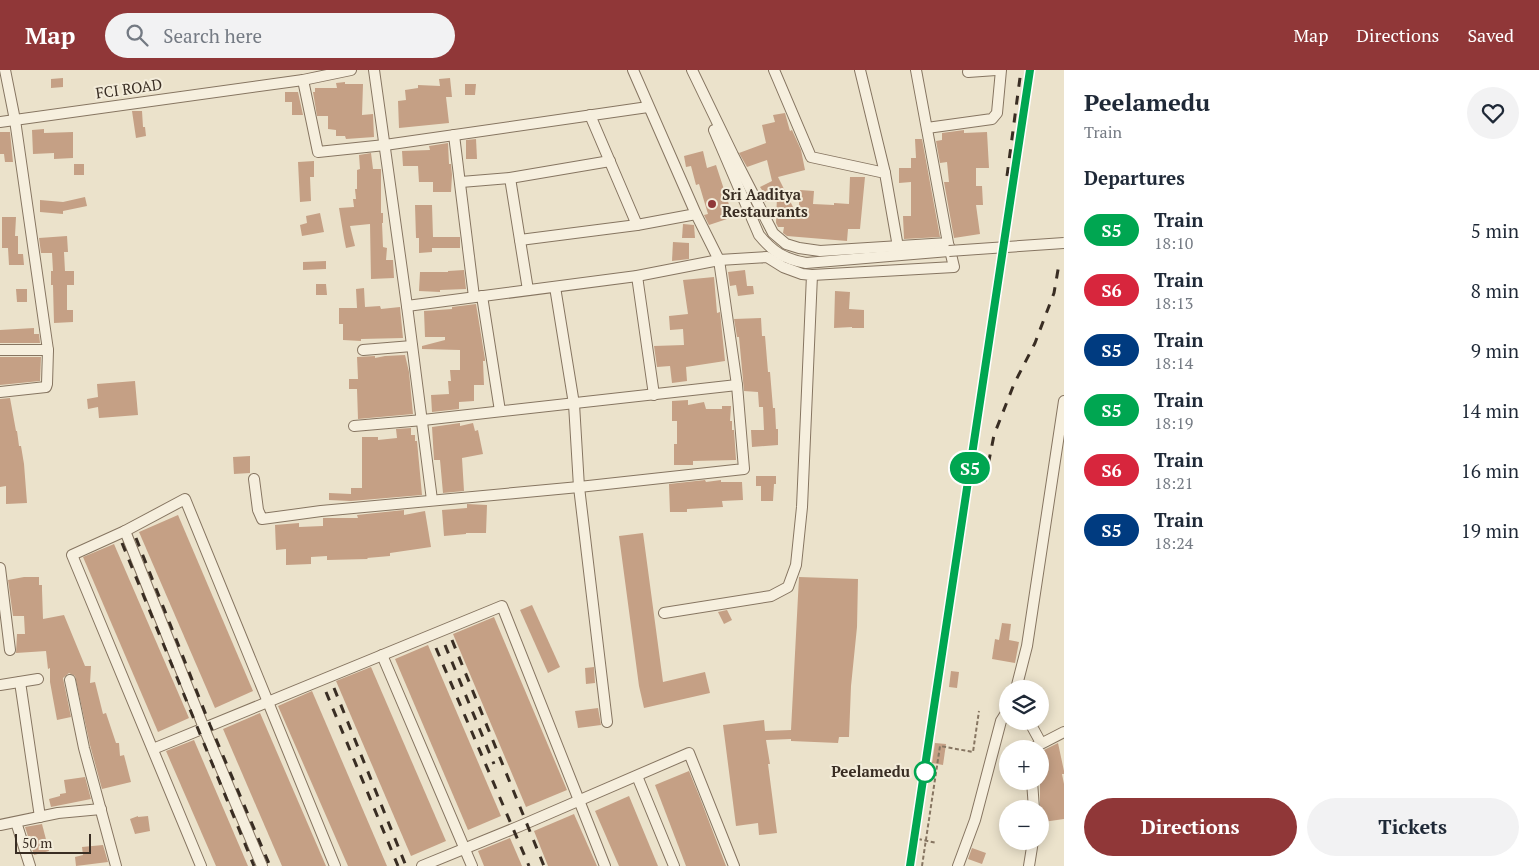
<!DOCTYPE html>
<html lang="en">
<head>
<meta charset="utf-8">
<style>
	:root { --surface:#fff; --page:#f2f2f3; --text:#1f2937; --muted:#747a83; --accent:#903738 }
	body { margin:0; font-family:"PT Serif",serif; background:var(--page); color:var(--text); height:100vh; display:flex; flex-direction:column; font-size:19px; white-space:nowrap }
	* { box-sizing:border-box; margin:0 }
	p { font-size:16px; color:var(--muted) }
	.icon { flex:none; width:28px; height:28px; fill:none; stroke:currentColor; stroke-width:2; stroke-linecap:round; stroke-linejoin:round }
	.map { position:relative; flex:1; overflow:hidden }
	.drawer { display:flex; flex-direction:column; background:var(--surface); width:475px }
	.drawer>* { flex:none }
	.badge { padding:0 10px; border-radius:16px; font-size:18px; line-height:32px }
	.fabs { position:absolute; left:999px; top:610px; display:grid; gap:10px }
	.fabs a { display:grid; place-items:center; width:50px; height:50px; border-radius:50%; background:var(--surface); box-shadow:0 2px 12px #0003; font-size:25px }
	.scale { position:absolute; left:15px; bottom:12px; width:76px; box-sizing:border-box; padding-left:5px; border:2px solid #392d23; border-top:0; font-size:14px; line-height:18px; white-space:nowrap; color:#392d23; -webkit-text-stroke:4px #f3ecda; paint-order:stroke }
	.map>.badge { position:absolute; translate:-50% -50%; box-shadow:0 0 0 2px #fff }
	h2 { padding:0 20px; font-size:19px; line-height:45px }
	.round { display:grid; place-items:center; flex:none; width:52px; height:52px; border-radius:26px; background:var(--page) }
	.head { display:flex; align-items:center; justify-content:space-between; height:85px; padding:0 20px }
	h1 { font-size:24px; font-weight:700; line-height:38px }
	.cta { display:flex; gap:10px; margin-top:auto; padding:10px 20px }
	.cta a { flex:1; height:58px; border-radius:30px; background:var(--accent); color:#fff; font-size:20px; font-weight:700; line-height:58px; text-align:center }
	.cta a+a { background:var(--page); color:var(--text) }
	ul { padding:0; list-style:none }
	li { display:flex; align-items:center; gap:15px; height:60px; padding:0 20px }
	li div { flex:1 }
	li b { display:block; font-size:19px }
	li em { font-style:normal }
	li .badge { min-width:55px; font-weight:700; text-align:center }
	header { display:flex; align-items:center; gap:30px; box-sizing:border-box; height:70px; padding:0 25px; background:var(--accent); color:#fff }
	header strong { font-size:24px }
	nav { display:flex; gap:28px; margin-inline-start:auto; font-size:18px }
	.search { width:350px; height:45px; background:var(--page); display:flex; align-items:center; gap:12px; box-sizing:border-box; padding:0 18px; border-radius:28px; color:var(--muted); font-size:19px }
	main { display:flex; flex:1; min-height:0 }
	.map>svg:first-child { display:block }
	.building { fill:#c5a085 }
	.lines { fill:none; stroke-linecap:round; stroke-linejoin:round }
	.minor-casing { stroke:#867561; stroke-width:12 }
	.path { stroke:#867561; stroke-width:2; stroke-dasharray:4 2.5; stroke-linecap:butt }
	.minor { stroke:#f6efde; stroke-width:10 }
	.rail { stroke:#392d23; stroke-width:3; stroke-dasharray:9 9; stroke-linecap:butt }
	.minor-bridge-casing { stroke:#867561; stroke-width:12; stroke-linecap:butt }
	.minor-bridge { stroke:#f6efde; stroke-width:10 }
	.line-casing { stroke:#fff; stroke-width:11 }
	.line { stroke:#00a651; stroke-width:8 }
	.poi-dot { fill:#903738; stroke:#f3ecda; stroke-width:2 }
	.stop-dot { fill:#fff; stroke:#00a651; stroke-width:2.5 }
	.labels { text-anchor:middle; stroke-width:4; stroke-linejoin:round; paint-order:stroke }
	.street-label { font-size:15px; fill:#392d23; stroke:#f3ecda }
	.poi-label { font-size:15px; font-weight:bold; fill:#392d23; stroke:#f3ecda; text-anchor:start }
	.stop-label { font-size:15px; font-weight:bold; fill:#392d23; stroke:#f3ecda; text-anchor:end }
</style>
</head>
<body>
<header>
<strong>Map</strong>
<div class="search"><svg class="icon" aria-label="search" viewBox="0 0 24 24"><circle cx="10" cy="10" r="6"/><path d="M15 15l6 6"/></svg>Search here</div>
<nav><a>Map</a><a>Directions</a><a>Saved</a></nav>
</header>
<main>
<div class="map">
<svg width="1064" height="796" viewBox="0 0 1064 796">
	<rect width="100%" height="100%" fill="#ebe2cb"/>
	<g class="building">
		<polygon points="63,8 63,17 51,18 51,9"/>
		<polygon points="450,8 452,27 446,27 449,53 399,58 398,31 406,30 405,20 418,18 418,15 440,16 439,9"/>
		<polygon points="345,12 345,14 363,14 362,45 373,44 374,67 346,69 345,66 336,66 336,60 328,59 328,46 317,46 313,22 315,22 315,18 337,18 336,13"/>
		<polygon points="465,14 476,14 475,25 465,25"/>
		<polygon points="285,22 298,22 303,45 292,45 292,32 285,32"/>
		<polygon points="132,41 142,41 143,57 145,57 146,66 136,68"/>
		<polygon points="785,43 790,61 792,60 801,80 805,100 778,107 798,147 800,120 814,121 813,134 834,135 834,133 849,134 850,107 865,107 860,159 848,159 847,171 787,166 783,163 784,157 778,157 776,153 777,126 765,132 761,125 764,123 760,117 772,111 767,90 747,97 739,83 766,73 762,55 775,52 773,45"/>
		<polygon points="44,59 44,63 73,62 73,88 54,89 54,83 33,84 32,60"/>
		<polygon points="964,60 964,63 987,62 989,98 976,98 976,116 982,116 983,135 976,135 980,164 954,168 944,112 949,112 947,92 940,93 936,71 942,70 942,63"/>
		<polygon points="0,62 10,62 13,92 5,92 4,84 0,84"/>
		<polygon points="476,69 477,89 466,89 466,70"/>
		<polygon points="915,69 922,69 940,167 904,169 903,146 911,146 911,112 899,113 899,98 911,98 911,88 916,88"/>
		<polygon points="448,73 449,94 451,94 452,105 451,122 433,122 433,112 419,112 418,96 403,96 402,81 430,80 429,76"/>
		<polygon points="703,81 707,98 716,95 733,147 709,155 704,145 708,144 699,114 696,115 691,96 686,97 684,86"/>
		<polygon points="371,83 373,99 381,99 381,143 383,143 383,153 382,153 383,177 387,178 386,190 393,190 394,208 371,209 370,154 350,156 355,176 346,178 344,168 339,138 354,137 353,129 356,129 355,119 357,119 357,100 360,99 359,85"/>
		<polygon points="314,91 314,107 310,107 311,131 300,132 298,92"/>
		<rect x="74" y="94" width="10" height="11"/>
		<polygon points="85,127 87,136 63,141 63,144 40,142 40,130 63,132"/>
		<polygon points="415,135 432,135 433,167 460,167 460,178 432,178 432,182 419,183 419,168 416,168"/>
		<polygon points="320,143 324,162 302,166 300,155 307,153 306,146"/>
		<polygon points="2,147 16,147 15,166 18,166 18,184 23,184 24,195 9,195 8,178 2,178"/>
		<polygon points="683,154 694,155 695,168 682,168"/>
		<polygon points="67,166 68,182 64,182 65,201 74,201 74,215 67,215 67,240 73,240 73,252 54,253 53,215 51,215 51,201 53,201 52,183 41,183 39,168"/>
		<polygon points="673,172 689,173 689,189 672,191"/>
		<polygon points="326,191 326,199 303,200 303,192"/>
		<polygon points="464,200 466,219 440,220 440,222 419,221 420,202 448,202 448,201"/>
		<polygon points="745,200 747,216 753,216 754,224 738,226 736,215 730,216 728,202"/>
		<polygon points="714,207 717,243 720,242 725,291 686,297 687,311 672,313 670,296 657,297 654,276 684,275 683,259 670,260 669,246 688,244 683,210"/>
		<polygon points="316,214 326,214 327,225 316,225"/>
		<polygon points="364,218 365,237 380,236 381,239 400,237 403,268 361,269 361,271 343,270 343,254 339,254 339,238 357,238 356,219"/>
		<polygon points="16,219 27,219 27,232 17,232"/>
		<polygon points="835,221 850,222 849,239 864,240 864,258 852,258 852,257 834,258"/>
		<polygon points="476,234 485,289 485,291 483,291 484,315 474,315 474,331 459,332 459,339 432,342 431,325 449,324 448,311 451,311 450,300 460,300 460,280 422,279 422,276 445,270 445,267 425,267 424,241 452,239 452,237"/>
		<polygon points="761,248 762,266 765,266 768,302 770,302 773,338 775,338 776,359 778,359 778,375 752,377 751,360 764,360 763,337 759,337 758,322 744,321 739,267 737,267 734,249"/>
		<polygon points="34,258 34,264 39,264 40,273 0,273 0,260"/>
		<polygon points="405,285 409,302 413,344 358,349 357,319 349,319 349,309 358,309 357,287 375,286 375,288 385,286"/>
		<polygon points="0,287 41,287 40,311 0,315"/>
		<polygon points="135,311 138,345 99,348 98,337 88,339 87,329 98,327 97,314"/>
		<polygon points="10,328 16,361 17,361 19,376 21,376 24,394 27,433 6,434 6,416 0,417 0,329"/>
		<polygon points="688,330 688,335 704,332 706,339 722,339 722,336 731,336 730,351 732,351 732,360 734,360 736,390 693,391 693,395 674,395 674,374 677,374 677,351 672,351 672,331"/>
		<polygon points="460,353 460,356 473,353 475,361 478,360 483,384 462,388 464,421 443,423 440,390 434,390 432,357"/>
		<polygon points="411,358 411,365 415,365 415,371 417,371 422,425 351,431 329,430 329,423 351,424 351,418 362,418 362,367 378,367 378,370 397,368 396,359"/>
		<polygon points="250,386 250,403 234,404 233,387"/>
		<polygon points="756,406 776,406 776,414 774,414 773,431 761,431 761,416 756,416"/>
		<polygon points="705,410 706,412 721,410 721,412 742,412 743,430 722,431 723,437 687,439 687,442 670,442 669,414"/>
		<polygon points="467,434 487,435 486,463 466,463 466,464 444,466 442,440 467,438"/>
		<polygon points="404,440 404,445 425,441 431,477 390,483 390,486 367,488 368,489 327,490 327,486 311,487 311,494 286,495 286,479 276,480 275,455 299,453 299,457 323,456 323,448 358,448 357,445"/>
		<polygon points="178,445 253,621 215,638 139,462"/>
		<polygon points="643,463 663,612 705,602 710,623 644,638 639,616 619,466"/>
		<polygon points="114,474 189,648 158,662 83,487"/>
		<polygon points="24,507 39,507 39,515 42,515 42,520 43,549 64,545 85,596 91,596 90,613 95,612 103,644 106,643 116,673 119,673 120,686 124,685 131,712 102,719 90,675 75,606 69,603 63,608 71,647 57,650 50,612 50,598 48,599 46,581 16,583 17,564 25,564 24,546 13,546 8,510"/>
		<polygon points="799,507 858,509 857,557 851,616 849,667 839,667 838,673 791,671 791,669 766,670 770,694 768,694 777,763 759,765 758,753 736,756 723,655 764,650 765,661 791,660"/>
		<polygon points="532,535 560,597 548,603 520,540"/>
		<polygon points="727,540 732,550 724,554 718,542"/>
		<polygon points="494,547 567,720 526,737 453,564"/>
		<polygon points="1002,553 1011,554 1009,570 1019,572 1015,593 992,589 995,569 999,570"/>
		<polygon points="428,575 501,746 468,760 395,589"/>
		<polygon points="371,597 446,771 411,786 336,611"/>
		<polygon points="594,597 595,613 586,614 585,598"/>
		<polygon points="951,601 959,602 957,618 949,617"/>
		<polygon points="312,621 387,796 348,796 278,636"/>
		<polygon points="598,638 601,655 578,658 575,641"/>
		<polygon points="260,643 326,796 282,796 223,659"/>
		<polygon points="194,670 248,796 216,796 166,681"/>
		<polygon points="935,673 946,674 943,695 932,693"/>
		<polygon points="1058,673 1064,701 1064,704 1062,704 1064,714 1064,749 1043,752 1040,742 1040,682"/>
		<polygon points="689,701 700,728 726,796 686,796 655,715"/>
		<polygon points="85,707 91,729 51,737 49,729 60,726 60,724 66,723 64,710"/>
		<polygon points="629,726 658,796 619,796 595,741"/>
		<polygon points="574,744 597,796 548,796 534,761"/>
		<polygon points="138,746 138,747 148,746 150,761 135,764 130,749"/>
		<polygon points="42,754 49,781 34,785 25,757"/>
		<polygon points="510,768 522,796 484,796 478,781"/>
		<polygon points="103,775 108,792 76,796 75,787 83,785 82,777"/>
		<polygon points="972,778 986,783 982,794 968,789"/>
	</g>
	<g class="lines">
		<defs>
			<g id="minor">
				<polyline points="374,0 407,236 637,206 719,190 767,187 783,197 802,204 812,205 802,437 796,495 788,517 771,526 664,543"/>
				<polyline points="692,0 733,85 773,163 786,174 799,178 820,181 948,173 916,0"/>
				<polyline points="774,0 811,87 885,103 898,177"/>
				<polyline points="860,0 885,103"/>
				<polyline points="968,2 996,0"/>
				<polyline points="303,10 318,82 385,75 648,37"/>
				<polyline points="590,45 637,155"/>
				<polyline points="0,52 303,10 351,0"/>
				<polyline points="927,58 992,49 997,43 1001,0"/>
				<path d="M714 60 759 165C773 182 784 189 806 193L949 181"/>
				<polyline points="454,65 474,227"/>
				<polyline points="510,108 528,220"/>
				<polyline points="461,112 510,108 610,91"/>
				<polyline points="520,170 637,155 696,144"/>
				<polyline points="812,205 954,197 949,176"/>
				<polyline points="637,206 654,325"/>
				<polyline points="555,217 574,334 579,417 607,652"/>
				<polyline points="482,226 500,341"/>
				<polyline points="407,236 432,430"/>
				<polyline points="0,280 48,280 15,50 5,0"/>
				<polyline points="363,280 412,276"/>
				<polyline points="0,322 46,317 47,314 48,280"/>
				<polyline points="354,356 423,350 737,315"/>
				<polyline points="254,409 258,440 262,449 321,441 579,417 744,399 737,315 719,190 696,144 633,0"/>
				<polyline points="125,461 204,658 262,796"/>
				<polyline points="0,498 10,580"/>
				<polyline points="382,585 472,796"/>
				<polyline points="70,610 84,678 116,796"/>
				<polyline points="20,612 40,747"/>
				<polyline points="0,615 38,609"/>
				<polyline points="1016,619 1027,576 1064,331"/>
				<polyline points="1029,651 1041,673"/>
				<polyline points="153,679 502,536 605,796"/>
				<polyline points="1031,679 1064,662"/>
				<polyline points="637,706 674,796"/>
				<polyline points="1032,711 1034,739"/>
				<polyline points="16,752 30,796"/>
				<polyline points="0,755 58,743 101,739"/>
				<polyline points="201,796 72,485 125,461 185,429 335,796"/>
				<polyline points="422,796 520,756 689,683 734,796"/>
				<polyline points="958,796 975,750 1001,651 1008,640"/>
				<polyline points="1029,796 1033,771"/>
			</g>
		</defs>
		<use href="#minor" class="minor-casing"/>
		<g class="path">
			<polyline points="918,769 937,773"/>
			<polyline points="922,796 940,676 973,682 979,641"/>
		</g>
		<use href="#minor" class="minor"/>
		<g class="rail">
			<polyline points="1007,106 1021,0"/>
			<polyline points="985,411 994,365 1014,314 1035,273 1054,223 1059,194"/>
			<polyline points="136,468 210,655 270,796"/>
			<polyline points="122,473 254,796"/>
			<polyline points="452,570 544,796"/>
			<polyline points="445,575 494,694"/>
			<polyline points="436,578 529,796"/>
			<polyline points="334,618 406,796"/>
			<polyline points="326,622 398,796"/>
			<polyline points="911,796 1030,0"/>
		</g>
		<defs>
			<polyline id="minor-bridge" points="949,181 1064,173"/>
		</defs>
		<use href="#minor-bridge" class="minor-bridge-casing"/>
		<use href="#minor-bridge" class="minor-bridge"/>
	</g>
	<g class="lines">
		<defs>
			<polyline id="line" points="910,796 1030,0"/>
		</defs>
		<use href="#line" class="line-casing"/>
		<use href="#line" class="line"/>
	</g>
	<circle class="poi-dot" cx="712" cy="134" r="5"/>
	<circle class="stop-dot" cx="925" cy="702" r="10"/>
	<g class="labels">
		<g class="street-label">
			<text transform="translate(129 19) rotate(-8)" y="5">FCI ROAD</text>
		</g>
		<g class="poi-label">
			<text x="722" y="130">Sri Aaditya<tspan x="722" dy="17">Restaurants</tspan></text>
		</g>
		<g class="stop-label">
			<text x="910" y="707">Peelamedu</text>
		</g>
	</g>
</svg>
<div class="fabs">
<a><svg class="icon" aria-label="layers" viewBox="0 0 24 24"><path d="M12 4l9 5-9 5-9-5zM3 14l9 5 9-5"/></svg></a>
<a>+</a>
<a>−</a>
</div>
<div class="scale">50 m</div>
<b class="badge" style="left:970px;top:398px;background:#00a651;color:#fff">S5</b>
</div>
<section class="drawer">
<div class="head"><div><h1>Peelamedu</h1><p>Train</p></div><a class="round"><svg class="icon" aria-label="heart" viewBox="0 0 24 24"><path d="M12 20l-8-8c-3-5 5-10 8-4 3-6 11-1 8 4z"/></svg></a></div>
<h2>Departures</h2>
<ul>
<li><span class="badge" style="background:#00a651;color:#fff">S5</span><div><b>Train</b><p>18:10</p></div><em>5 min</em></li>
<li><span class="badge" style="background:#d7263d;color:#fff">S6</span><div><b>Train</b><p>18:13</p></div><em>8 min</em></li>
<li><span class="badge" style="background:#003b80;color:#fff">S5</span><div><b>Train</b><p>18:14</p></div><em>9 min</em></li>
<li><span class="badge" style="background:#00a651;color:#fff">S5</span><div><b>Train</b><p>18:19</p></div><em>14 min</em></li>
<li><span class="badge" style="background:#d7263d;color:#fff">S6</span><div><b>Train</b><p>18:21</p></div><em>16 min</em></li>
<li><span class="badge" style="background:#003b80;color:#fff">S5</span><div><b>Train</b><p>18:24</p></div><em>19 min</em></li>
</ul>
<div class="cta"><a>Directions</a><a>Tickets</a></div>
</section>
</main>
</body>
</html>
